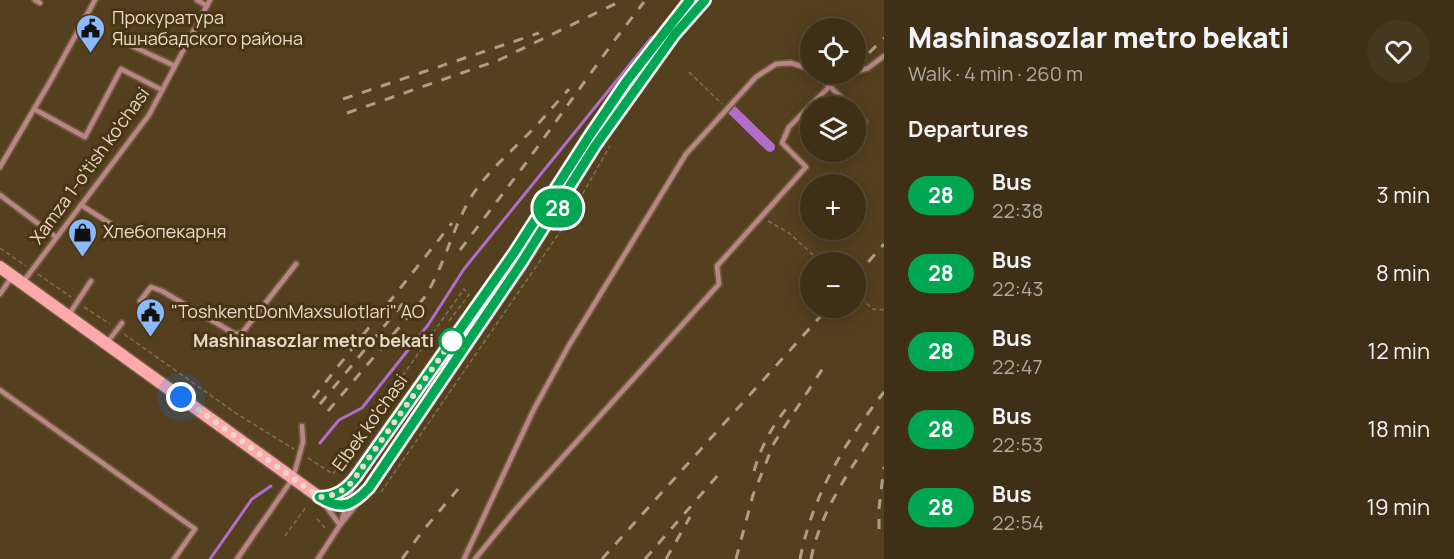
<!DOCTYPE html>
<html lang="en">
<head>
<meta charset="utf-8">
<style>
	:root { --surface:#3f2f16; --page:#46371f; --text:#f1f3f6; --muted:#ada9a1; --line:#584a35 }
	body { margin:0; font-family:Manrope,sans-serif; background:var(--page); color:var(--text); height:100vh; display:flex; flex-direction:column; font-size:22px; white-space:nowrap }
	* { box-sizing:border-box; margin:0 }
	p { font-size:20px; color:var(--muted) }
	.icon { flex:none; width:33px; height:33px; fill:none; stroke:currentColor; stroke-width:2; stroke-linecap:round; stroke-linejoin:round }
	.map { position:relative; flex:1; overflow:hidden }
	.side { display:flex; flex-direction:column; background:var(--surface); width:570px }
	.side>* { flex:none }
	.badge { padding:0 12px; border-radius:20px; font-size:21px; line-height:39px }
	.controls { position:absolute; left:800px; top:18px; display:grid; gap:12px }
	.controls a { display:grid; place-items:center; width:66px; height:66px; border-radius:50%; background:var(--surface); box-shadow:0 3px 15px #0003,0 0 0 2px var(--line); font-size:30px }
	.you { position:absolute; width:30px; height:30px; margin:-15px; border:4px solid #fff; border-radius:50%; background:#1a73e8; box-shadow:0 0 0 9px #1a73e833 }
	.map>.badge { position:absolute; translate:-50% -50%; box-shadow:0 0 0 3px #fff }
	h2 { padding:0 24px; font-size:22px; line-height:54px }
	.round { display:grid; place-items:center; flex:none; width:63px; height:63px; border-radius:32px; background:var(--page) }
	.summary { display:flex; align-items:center; justify-content:space-between; height:102px; padding:0 24px }
	h1 { font-size:28px; font-weight:800; line-height:45px }
	ul { padding:0; list-style:none }
	li { display:flex; align-items:center; gap:18px; height:78px; padding:0 24px }
	li div { flex:1 }
	li b { display:block; font-size:22px }
	li em { font-style:normal }
	li .badge { min-width:66px; font-weight:700; text-align:center }
	main { display:flex; flex:1; min-height:0 }
	.map>svg:first-child { display:block }
	.lines { fill:none; stroke-linecap:round; stroke-linejoin:round }
	.stream { stroke:#b06dc9; stroke-width:3 }
	.canal { stroke:#b06dc9; stroke-width:10 }
	.service-casing { stroke:#6e5b3d; stroke-width:8 }
	.secondary-casing { stroke:#6e5b3d; stroke-width:15 }
	.path { stroke:#826f53; stroke-width:1.5; stroke-dasharray:4.5 3; stroke-linecap:butt }
	.service { stroke:#bb8487; stroke-width:4.5 }
	.secondary { stroke:#fda8ac; stroke-width:12 }
	.rail { stroke:#ae9e87; stroke-width:3; stroke-dasharray:10 10; stroke-linecap:butt }
	.line-casing { stroke:#fff; stroke-width:14 }
	.line { stroke:#00a651; stroke-width:9 }
	.walk { stroke:#e7dac8; stroke-width:6; stroke-dasharray:0 10.8 }
	.stop-dot { fill:#fff; stroke:#00a651; stroke-width:3 }
	.labels { text-anchor:middle; stroke-width:6; stroke-linejoin:round; paint-order:stroke }
	.poi-label { font-size:18px; fill:#e7dac8; stroke:#493413; text-anchor:start }
	.street-label { font-size:18px; fill:#e7dac8; stroke:#493413 }
	.stop-label { font-size:18px; font-weight:bold; fill:#e7dac8; stroke:#493413; text-anchor:end }
</style>
</head>
<body>
<main>
<div class="map">
<svg width="884" height="559" viewBox="0 0 884 559">
	<rect width="100%" height="100%" fill="#543f1e"/>
	<g class="lines">
		<g class="stream">
			<polyline points="320,443 339,420 362,408 428,325 464,269 652,37"/>
			<polyline points="210,559 252,499 271,486"/>
		</g>
		<polyline class="canal" points="732,110 770,147"/>
		<defs>
			<g id="service">
				<polyline points="35,0 40,3"/>
				<polyline points="197,0 207,6"/>
				<polyline points="132,46 175,66"/>
				<polyline points="855,72 868,68 884,56"/>
				<polyline points="817,74 850,106"/>
				<polyline points="34,109 85,137 121,69 162,90"/>
				<polyline points="855,112 865,122"/>
				<polyline points="0,167 51,80 95,0"/>
				<polyline points="0,195 56,237"/>
				<polyline points="81,205 125,233"/>
				<polyline points="23,282 149,115 210,0"/>
				<polyline points="0,294 11,278"/>
				<polyline points="140,301 151,287 162,291 235,334 242,333 296,264"/>
				<polyline points="68,316 91,281"/>
				<polyline points="106,344 122,323"/>
				<polyline points="0,390 195,529 174,559"/>
				<polyline points="325,505 340,525"/>
				<polyline points="342,519 353,485"/>
				<polyline points="237,559 293,478 303,442 302,426"/>
				<polyline points="318,559 340,525 356,505"/>
				<polyline points="464,559 533,411 568,347 686,154 756,77 776,64 791,63 810,69"/>
				<polyline points="475,559 515,510 719,284 717,266 806,167 782,143 789,127 830,86 847,74"/>
			</g>
			<g id="secondary">
				<path d="M0 267 319 497C342 511 352 506 369 488L522 263 595 146 675 34 705 0"/>
				<path d="M319 497C335 497 346 490 355 477L514 253 588 138 626 82 690 0"/>
			</g>
		</defs>
		<use href="#service" class="service-casing"/>
		<use href="#secondary" class="secondary-casing"/>
		<g class="path">
			<polyline points="689,72 722,104"/>
			<polyline points="768,221 789,233 821,262"/>
			<polyline points="0,248 26,266"/>
			<polyline points="38,274 71,297"/>
			<polyline points="855,294 873,309 884,310"/>
			<polyline points="84,307 110,324"/>
			<polyline points="124,334 237,414 294,449"/>
			<polyline points="308,458 333,474 464,289 469,295 449,321"/>
			<polyline points="381,492 564,226 610,146"/>
			<polyline points="317,519 326,529"/>
			<polyline points="285,536 306,507"/>
		</g>
		<use href="#service" class="service"/>
		<use href="#secondary" class="secondary"/>
		<g class="rail">
			<polyline points="869,53 884,38"/>
			<polyline points="343,99 539,33"/>
			<polyline points="347,113 499,60 623,0"/>
			<polyline points="460,250 523,167 614,41 644,2"/>
			<polyline points="855,277 884,244"/>
			<polyline points="313,398 452,223"/>
			<polyline points="320,404 405,301"/>
			<path d="M328 411 424 298C445 266 452 227 473 194 490 169 514 149 535 127 547 114 558 101 569 89"/>
			<path d="M754 471C762 444 773 424 791 403"/>
			<polyline points="879,529 879,508 884,467"/>
			<polyline points="402,559 421,533 458,489"/>
			<polyline points="602,559 828,308"/>
			<polyline points="645,559 718,475"/>
			<polyline points="666,559 690,517"/>
			<polyline points="736,559 753,495 774,443 825,365"/>
			<path d="M800 559C813 494 844 444 884 392"/>
			<path d="M811 559C821 507 856 462 884 418"/>
		</g>
	</g>
	<g class="lines">
		<defs>
			<path id="line" d="M690 0 626 82 588 138 514 253 356 477C346 490 335 497 319 497 341 511 352 506 369 488L522 262 595 146 675 34 705 0"/>
		</defs>
		<use href="#line" class="line-casing"/>
		<use href="#line" class="line"/>
		<path class="walk" d="M181 397 319 497C333 497 343 491 352 482L452 341"/>
	</g>
	<defs>
		<symbol id="civic-pin" viewBox="-11 -11 22 30"><path d="M0 17L-7.5 6A9.5 9.5 0 1 1 7.5 6Z" fill="#89bafc" stroke="#493413"/><path d="M-.6-6.5H3V-4.5H.6V-3L4-1V1h2V6H-6V1h2V-1L-.6-3ZM-1.2 2.5V6h2.4V2.5Z" fill="#111"/></symbol>
		<symbol id="shop-pin" viewBox="-11 -11 22 30"><path d="M0 17L-7.5 6A9.5 9.5 0 1 1 7.5 6Z" fill="#89bafc" stroke="#493413"/><path d="M-5-2.5h2.3a2.7 3.5 0 0 1 5.4 0H5L5.5 6h-11ZM-1.5-2.5h3a1.5 2.3 0 0 0-3 0Z" fill="#111"/></symbol>
	</defs>
	<g fill-rule="evenodd">
		<use href="#civic-pin" x="74" y="12" width="33" height="45"/>
		<use href="#shop-pin" x="66" y="216" width="33" height="45"/>
		<use href="#civic-pin" x="134" y="296" width="33" height="45"/>
	</g>
	<circle class="stop-dot" cx="452" cy="341" r="12"/>
	<g class="labels">
		<g class="poi-label">
			<text x="112" y="24">Прокуратура<tspan x="112" dy="21">Яшнабадского района</tspan></text>
			<text x="103" y="238">Хлебопекарня</text>
			<text x="171" y="318">"ToshkentDonMaxsulotlari" AO</text>
		</g>
		<g class="street-label">
			<text transform="translate(90 166) rotate(-54)" y="6">Xamza 1-o'tish ko'chasi</text>
			<text transform="translate(370 423) rotate(-54)" y="6">Elbek ko'chasi</text>
		</g>
		<g class="stop-label">
			<text x="434" y="347">Mashinasozlar metro bekati</text>
		</g>
	</g>
</svg>
<div class="controls">
<a><svg class="icon" aria-label="locate" viewBox="0 0 24 24"><circle cx="12" cy="12" r="6"/><path d="M12 2v4M12 18v4M2 12h4M18 12h4"/></svg></a>
<a><svg class="icon" aria-label="layers" viewBox="0 0 24 24"><path d="M12 4l9 5-9 5-9-5zM3 14l9 5 9-5"/></svg></a>
<a>+</a>
<a>−</a>
</div>
<div class="you" style="left:181px;top:397px"></div>
<b class="badge" style="left:558px;top:208px;background:#00a651;color:#fff">28</b>
</div>
<section class="side">
<div class="summary"><div><h1>Mashinasozlar metro bekati</h1><p>Walk · 4 min · 260 m</p></div><a class="round"><svg class="icon" aria-label="heart" viewBox="0 0 24 24"><path d="M12 20l-8-8c-3-5 5-10 8-4 3-6 11-1 8 4z"/></svg></a></div>
<h2>Departures</h2>
<ul>
<li><span class="badge" style="background:#00a651;color:#fff">28</span><div><b>Bus</b><p>22:38</p></div><em>3 min</em></li>
<li><span class="badge" style="background:#00a651;color:#fff">28</span><div><b>Bus</b><p>22:43</p></div><em>8 min</em></li>
<li><span class="badge" style="background:#00a651;color:#fff">28</span><div><b>Bus</b><p>22:47</p></div><em>12 min</em></li>
<li><span class="badge" style="background:#00a651;color:#fff">28</span><div><b>Bus</b><p>22:53</p></div><em>18 min</em></li>
<li><span class="badge" style="background:#00a651;color:#fff">28</span><div><b>Bus</b><p>22:54</p></div><em>19 min</em></li>
</ul>
</section>
</main>
</body>
</html>
